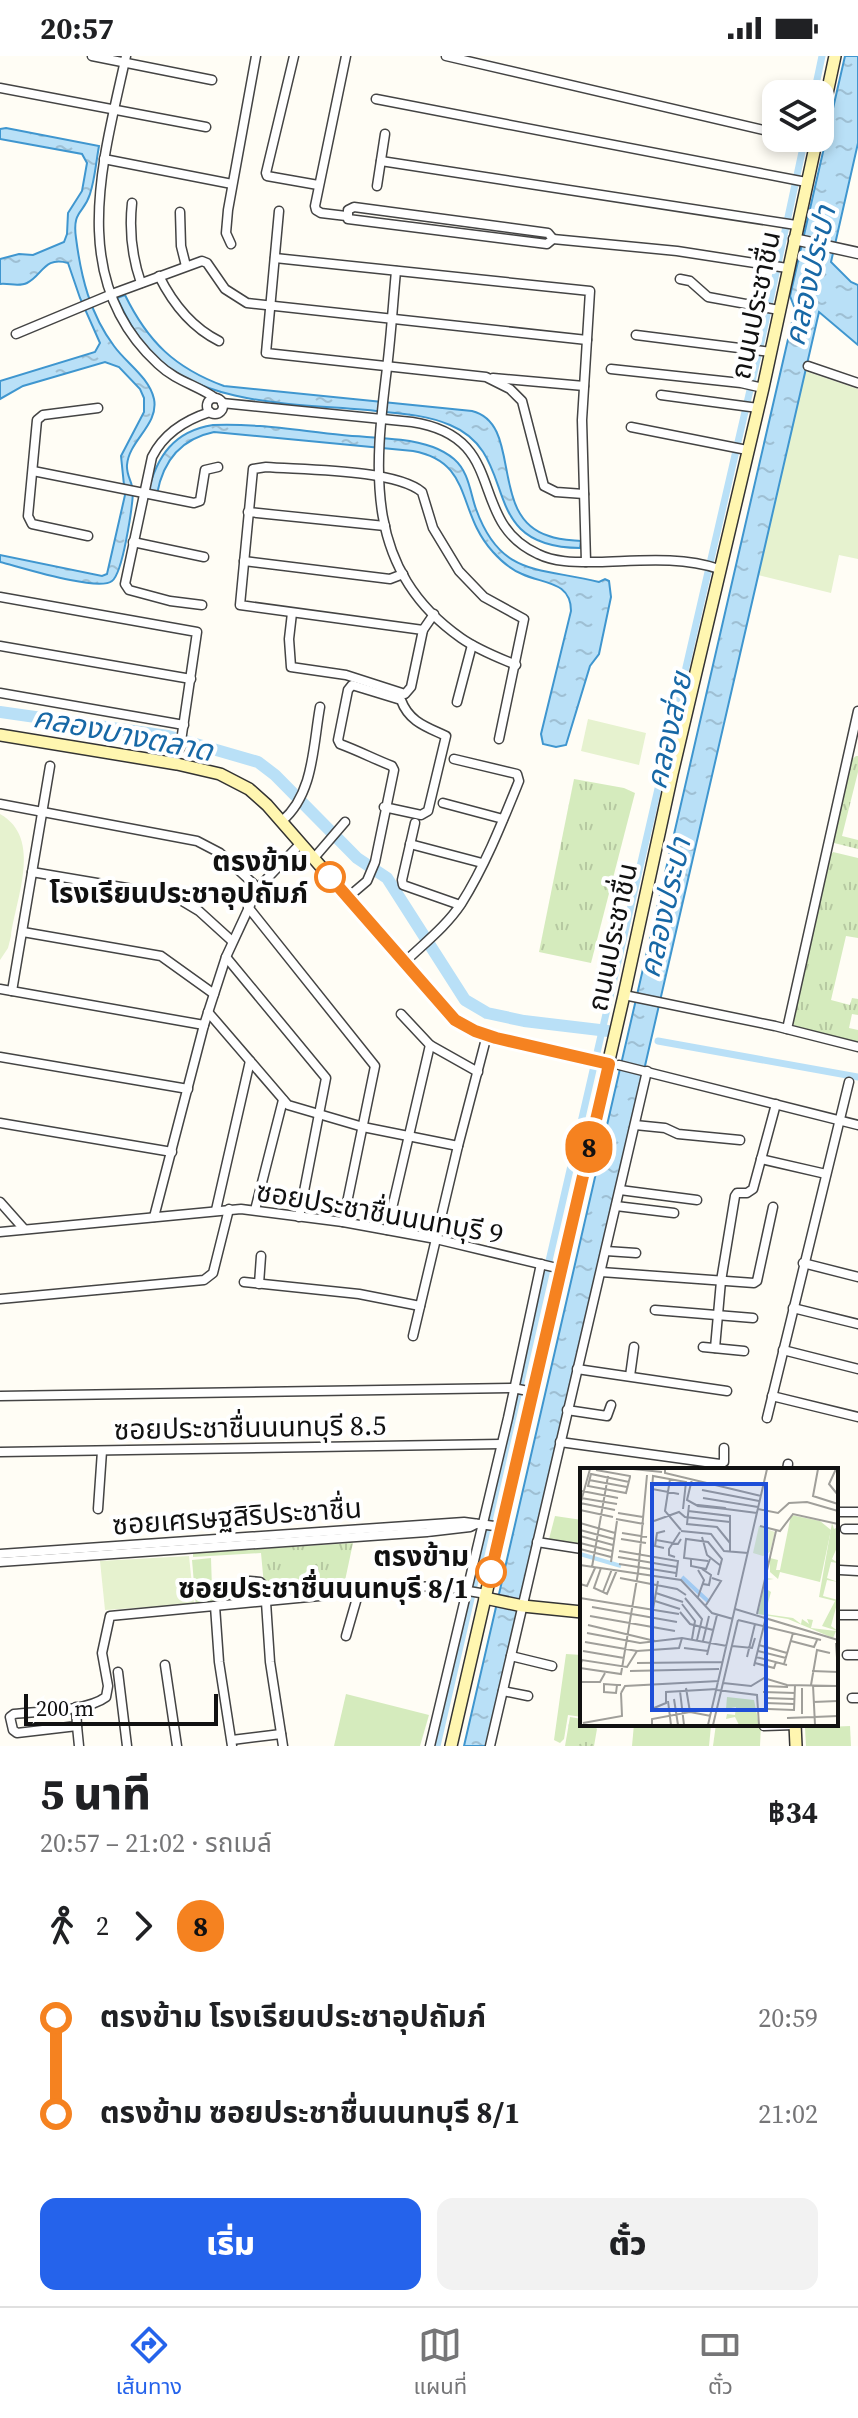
<!DOCTYPE html>
<html lang="th">
<head>
<meta charset="utf-8">
<style>
	:root { --surface:#fff; --page:#f2f2f2; --text:#202124; --muted:#757577; --line:#e0e0e0; --accent:#2563eb }
	body { margin:0; font-family:"Source Serif 4","Noto Sans Thai",serif; background:var(--page); color:var(--text); height:100vh; display:flex; flex-direction:column; font-size:30px; white-space:nowrap }
	* { box-sizing:border-box; margin:0 }
	p { font-size:26px; color:var(--muted) }
	.icon { flex:none; width:44px; height:44px; fill:none; stroke:currentColor; stroke-width:2; stroke-linecap:round; stroke-linejoin:round }
	.map { position:relative; height:1690px; overflow:hidden }
	.drawer { display:flex; flex-direction:column; background:var(--surface); flex:1 }
	.drawer>* { flex:none }
	.badge { padding:0 16px; border-radius:26px; font-size:28px; line-height:52px }
	.buttons { position:absolute; left:762px; top:24px; display:grid; gap:16px }
	.buttons a { display:grid; place-items:center; width:72px; height:72px; border-radius:16px; background:var(--surface); box-shadow:0 4px 12px #0003; font-size:40px }
	.scale { position:absolute; left:24px; bottom:20px; width:194px; box-sizing:border-box; padding-left:8px; border:4px solid #111; border-top:0; font-size:22px; line-height:28px; white-space:nowrap; color:#111; -webkit-text-stroke:6px #fff; paint-order:stroke }
	.map>.badge { position:absolute; translate:-50% -50%; box-shadow:0 0 0 4px #fff }
	.legs { display:flex; align-items:center; gap:12px; height:88px; padding:0 40px; font-size:26px }
	.legs p { margin-inline-start:auto }
	.headline { display:flex; align-items:center; justify-content:space-between; height:136px; padding:0 40px }
	h1 { font-size:44px; font-weight:800; line-height:60px }
	.action { display:flex; gap:16px; margin-top:auto; padding:16px 40px }
	.action a { flex:1; height:92px; border-radius:16px; background:var(--accent); color:#fff; font-size:32px; font-weight:800; line-height:92px; text-align:center }
	.action a+a { background:var(--page); color:var(--text) }
	ul { padding:0 40px; list-style:none }
	li { display:flex; align-items:center; gap:28px; height:96px; font-size:30px }
	li i { display:grid; place-items:center; width:12px; height:100%; margin:0 10px; background:currentColor }
	li i::after { content:''; width:20px; height:20px; margin:-10px; border:6px solid; border-radius:50%; background:var(--surface) }
	li p { margin-inline-start:auto }
	li:first-child i { background:linear-gradient(#0000 50%,currentColor 0) }
	li:last-child i { background:linear-gradient(currentColor 50%,#0000 0) }
	.status { display:flex; justify-content:space-between; align-items:center; height:56px; padding:0 40px; background:var(--surface); direction:ltr }
	.status svg { height:22px; fill:currentColor }
	.dock { display:flex; justify-content:space-around; align-items:center; height:112px; border-top:2px solid var(--line); background:var(--surface); font-size:22px; color:var(--muted) }
	.dock a { display:grid; justify-items:center; gap:4px }
	.dock .active { color:var(--accent) }
	.map>svg:first-child { display:block }
	.grass { fill:url(#grass-tufts) }
	.park { fill:#d5ebbd }
	.pitch { fill:#e6f2cf }
	.water { fill:url(#water-ripples); stroke:#3f96cf; stroke-width:2 }
	.lines { fill:none; stroke-linecap:round; stroke-linejoin:round }
	.canal { stroke:#b9e0f7; stroke-width:7 }
	.river { stroke:#b9e0f7; stroke-width:12 }
	.minor-casing { stroke:#444; stroke-width:11 }
	.tertiary-casing { stroke:#444; stroke-width:13 }
	.secondary-casing { stroke:#333; stroke-width:14 }
	.minor { stroke:#fff; stroke-width:8 }
	.tertiary { stroke:#fff; stroke-width:10 }
	.secondary { stroke:#fff6b0; stroke-width:11 }
	.line-1-casing { stroke:#fff; stroke-width:18 }
	.line-1 { stroke:#f58220; stroke-width:12 }
	.stop-1-dot { fill:#fff; stroke:#f58220; stroke-width:4 }
	.labels { text-anchor:middle; stroke-width:8; stroke-linejoin:round; paint-order:stroke }
	.street-label { font-size:28px; fill:#111; stroke:#fff }
	.stop-label { font-size:28px; font-weight:bold; fill:#111; stroke:#fff; text-anchor:end }
	.water-label { font-size:30px; font-style:italic; fill:#1768a6; stroke:#fff }
	.inset-river { fill:none; stroke:#b9e0f7; stroke-width:4 }
	.inset-road { fill:none; stroke:#a09f9a; stroke-width:2 }
	.view { fill:#1d4ed8; fill-opacity:0.15; stroke:#1d4ed8; stroke-width:4 }
	.inset-edge { fill:none; stroke:#111; stroke-width:4 }
</style>
</head>
<body>
<div class="status"><b>20:57</b><svg viewBox="0 0 49 12"><path d="M0 12V9h3v3zM5 12V6h3v6zM10 12V3h3v9zM15 12V0h3v12zM26 1h20v11H26zM47 4h2v5h-2z"/></svg></div>
<div class="map">
<svg width="858" height="1690" viewBox="0 0 858 1690">
	<defs>
		<pattern id="grass-tufts" width="24" height="20" patternUnits="userSpaceOnUse" patternTransform="scale(2)"><rect width="24" height="20" fill="#d5ebbd"/><path d="M3 7l-1-3M5 7V3M7 7l1-3M15 17l-1-3M17 17v-4M19 17l1-3" fill="none" stroke="#b6c8a1"/></pattern>
		<pattern id="water-ripples" width="26" height="14" patternUnits="userSpaceOnUse" patternTransform="scale(2)"><rect width="26" height="14" fill="#b9e0f7"/><path d="M2 4q2-2 4 0t4 0M15 11q2-2 4 0t4 0" fill="none" stroke="#9ebfd3"/></pattern>
	</defs>
	<rect width="100%" height="100%" fill="#fffdf5"/>
	<g class="grass">
		<polygon points="856,700 858,700 858,716 842,780 858,784 858,793 834,787 832,784 850,705"/>
		<polygon points="574,723 624,732 635,737 591,907 539,896"/>
		<polygon points="833,796 858,802 858,882 846,880 831,944 850,949 852,942 858,943 858,959 852,958 849,972 858,974 858,986 797,972 793,968 829,801"/>
		<polygon points="353,1487 343,1534 265,1540 261,1497 193,1501 193,1497"/>
		<polygon points="211,1502 212,1533 253,1531 255,1542 211,1545 210,1551 196,1551 192,1504"/>
		<polygon points="570,1661 582,1663 582,1668 593,1668 597,1673 594,1690 565,1690"/>
	</g>
	<g class="park">
		<polygon points="555,1460 582,1464 582,1492 548,1487"/>
		<polygon points="566,1598 582,1599 582,1661 568,1659 564,1683 560,1687 554,1684"/>
		<polygon points="346,1638 429,1659 420,1690 334,1690"/>
		<polygon points="634,1668 711,1670 709,1690 632,1690"/>
		<polygon points="716,1668 761,1668 760,1690 713,1690"/>
		<polygon points="850,1670 851,1690 806,1690 805,1672"/>
	</g>
	<g class="pitch">
		<polygon points="805,315 858,333 858,503 839,499 831,537 758,519"/>
		<polygon points="588,663 646,677 639,709 581,695"/>
		<path d="M0 758C43 782 16 842 11 880L8 892 0 904Z"/>
		<polygon points="189,1500 194,1548 105,1554 100,1505"/>
	</g>
	<g class="water">
		<polygon points="845,0 858,0 858,87 831,206 851,226 858,229 858,289 819,256 488,1690 464,1690 795,253 790,240"/>
		<path d="M6 72 99 90C96 106 95 123 90 138 84 158 72 154 76 182 81 221 90 258 114 290 126 307 149 321 154 343 159 369 129 384 127 409 126 420 133 426 133 437 132 452 123 517 112 525 98 536 20 511 0 506V499L102 520 107 518 125 439 121 400 144 356V342L140 333 119 311 105 306 23 330 0 343V325L95 296 100 287 80 242 68 207C44 200 43 219 27 227 19 231 9 227 0 228V203L19 198 33 199 64 186 67 178 68 157 82 135 87 107 82 98 0 83V73Z"/>
		<path d="M125 239C148 286 175 312 224 330L472 355C524 368 487 461 549 480 559 484 570 484 581 485L580 492C473 491 523 399 450 369 429 360 407 358 385 356 313 347 206 354 153 298 137 282 127 263 117 242Z"/>
		<path d="M213 369C256 367 300 375 342 379 371 382 405 381 433 391 441 394 448 398 454 403 469 416 470 436 476 453 501 522 540 511 599 526L605 523 609 525 611 541 599 598 590 610 566 689 556 691 543 688 541 678 571 555C571 525 543 528 522 518 510 513 501 505 493 496 456 456 474 406 413 395L214 376C180 383 163 405 157 438L148 436C157 400 174 375 213 369Z"/>
	</g>
	<g class="lines">
		<g class="canal">
			<polyline points="814,38 822,0"/>
			<polyline points="658,985 858,1021"/>
			<polyline points="437,1690 762,282 805,82"/>
		</g>
		<polyline class="river" points="0,656 168,680 258,706 275,719 357,802 387,822 465,944 487,957 524,965 608,975"/>
		<defs>
			<g id="minor">
				<polyline points="92,0 212,24"/>
				<path d="M126 0C103 105 66 224 158 308 177 326 197 329 215 342"/>
				<polyline points="294,0 266,117 267,120 318,129"/>
				<polyline points="346,0 315,150 316,154 321,157 346,160"/>
				<polyline points="446,0 776,77"/>
				<polyline points="0,32 206,71"/>
				<polyline points="376,43 806,126"/>
				<polyline points="796,82 816,87"/>
				<polyline points="104,103 232,128"/>
				<polyline points="381,105 796,169"/>
				<polyline points="377,130 385,78"/>
				<path d="M132 147C129 175 132 201 141 227"/>
				<polygon points="354,151 548,177 553,183 547,188 348,163 348,154"/>
				<polyline points="279,155 266,297 486,321 510,333 522,345 544,430 556,436 584,438"/>
				<polyline points="180,156 181,190 186,210"/>
				<polyline points="553,183 677,195 787,212"/>
				<polyline points="231,188 226,177 228,154 256,0"/>
				<polyline points="275,202 590,235 582,364 586,506"/>
				<path d="M396 215C393 247 391 280 387 312 374 415 364 514 461 582 478 594 497 601 516 609"/>
				<path d="M159 220C173 248 191 271 219 285"/>
				<polyline points="680,223 690,225 708,241 779,254"/>
				<polyline points="16,278 112,238 202,205 207,207 225,233 247,247 587,284"/>
				<polyline points="636,279 771,296"/>
				<polyline points="808,310 858,327"/>
				<polyline points="611,313 741,327 763,332"/>
				<polyline points="493,322 584,330"/>
				<polyline points="661,339 758,352"/>
				<circle cx="215" cy="350" r="8"/>
				<path d="M222 347 412 366C511 381 465 465 538 498 556 507 578 506 598 506 638 505 680 500 719 513"/>
				<polyline points="631,371 747,394"/>
				<polyline points="33,415 194,447 200,445 205,414 218,411"/>
				<polyline points="248,456 385,470"/>
				<polyline points="88,480 32,468 28,460 37,364 43,359 98,352"/>
				<polyline points="133,486 204,501"/>
				<polyline points="244,505 390,523 403,518"/>
				<polyline points="0,541 197,576 180,692"/>
				<path d="M202 549 170 545 129 534 125 528 152 401C164 377 185 364 210 356"/>
				<polyline points="292,557 289,583 291,611 346,619 405,638 411,631 423,574 434,558"/>
				<path d="M423 574 240 549 253 413 266 411C303 414 394 413 422 436L433 472 459 515 484 541 524 563 499 683"/>
				<polyline points="0,590 191,623"/>
				<polyline points="0,637 184,669"/>
				<polyline points="457,646 472,589"/>
				<polyline points="443,747 503,763"/>
				<polyline points="0,748 197,785 220,797 258,832"/>
				<path d="M282 765C314 738 313 689 320 651"/>
				<polyline points="415,767 402,824 403,829 460,849"/>
				<polyline points="410,788 482,807"/>
				<polyline points="314,802 345,766"/>
				<polyline points="32,816 174,840 199,855 232,885"/>
				<path d="M347 842 367 825 375 806 394 714 392 710C374 703 359 695 340 688L338 684 348 634 352 629 401 644C409 666 427 671 446 680L428 755 421 759 384 751"/>
				<polyline points="248,851 375,1010 343,1166"/>
				<polyline points="23,876 161,900 214,938"/>
				<polyline points="226,901 326,1022 299,1161"/>
				<path d="M409 902C427 885 447 869 461 848 485 810 502 767 519 725L517 718 454 703"/>
				<polyline points="0,933 204,969"/>
				<polyline points="12,935 50,710"/>
				<polyline points="624,939 775,970 858,991"/>
				<polyline points="208,956 288,1049 363,1071 458,1090"/>
				<polyline points="401,958 430,989 478,1016"/>
				<polyline points="787,973 858,655"/>
				<polyline points="0,1001 188,1033"/>
				<polyline points="619,1009 858,1069"/>
				<polyline points="0,1067 172,1096"/>
				<polyline points="635,1069 665,1072 678,1078 740,1084"/>
				<polyline points="761,1103 826,1118"/>
				<polyline points="620,1134 697,1144"/>
				<polyline points="0,1146 24,1173"/>
				<polyline points="616,1150 674,1157"/>
				<polyline points="216,1154 250,1005"/>
				<polyline points="255,1154 283,1044"/>
				<polyline points="154,1161 204,969 226,901 258,832 301,787"/>
				<polyline points="387,1174 430,989"/>
				<polyline points="0,1176 241,1153 343,1166 436,1183 561,1213"/>
				<polyline points="606,1195 636,1197"/>
				<polyline points="803,1207 858,1221"/>
				<polyline points="601,1216 754,1227 757,1225 773,1151"/>
				<polyline points="244,1226 359,1238 420,1250"/>
				<polyline points="259,1228 261,1200"/>
				<polyline points="0,1243 204,1224 213,1217 229,1153"/>
				<polyline points="793,1252 858,1268"/>
				<polyline points="655,1254 753,1262"/>
				<polyline points="413,1280 458,1090 487,979"/>
				<polyline points="703,1291 744,1295"/>
				<polyline points="715,1292 721,1225 735,1140 737,1137 747,1137 753,1133 776,1048"/>
				<polyline points="783,1294 858,1313"/>
				<polyline points="577,1313 727,1335"/>
				<polyline points="630,1320 634,1291"/>
				<polyline points="0,1340 513,1332 533,1336"/>
				<polyline points="772,1340 858,1361"/>
				<polyline points="567,1354 607,1360 611,1349"/>
				<polyline points="767,1362 849,1026"/>
				<polyline points="560,1386 720,1408 724,1406 724,1392"/>
				<polyline points="0,1396 501,1388"/>
				<polyline points="787,1414 788,1408"/>
				<polyline points="98,1453 102,1395"/>
				<polyline points="836,1456 858,1456"/>
				<polyline points="845,1473 858,1473"/>
				<polyline points="537,1486 582,1493"/>
				<polyline points="0,1498 464,1466 502,1471"/>
				<polyline points="0,1506 427,1476 470,1471 476,1468"/>
				<polyline points="840,1514 858,1515"/>
				<polyline points="250,1525 260,1526 265,1531 270,1606 283,1690"/>
				<polyline points="215,1550 219,1606 232,1690"/>
				<polyline points="837,1559 858,1559"/>
				<polyline points="346,1580 359,1535"/>
				<polyline points="847,1599 858,1599"/>
				<polyline points="511,1600 552,1610"/>
				<polyline points="165,1609 177,1690"/>
				<polyline points="118,1616 127,1690"/>
				<polyline points="503,1635 528,1640"/>
				<polyline points="852,1642 858,1642"/>
				<path d="M76 1651 77 1670 17 1677 13 1674 10 1661 14 1658C38 1655 86 1656 106 1641L108 1630 102 1597 110 1560 351 1537 395 1529 451 1532 486 1538"/>
				<polyline points="77,1670 79,1690"/>
				<polyline points="764,1670 795,1669"/>
				<polyline points="232,1684 281,1678"/>
				<polyline points="430,1690 508,1362 541,1208"/>
				<polyline points="490,1690 647,1015"/>
			</g>
			<polyline id="tertiary" points="794,183 858,197"/>
			<g id="secondary">
				<polyline points="820,70 835,0"/>
				<polyline points="0,679 177,708 220,718 249,733 267,749 455,964 475,975 496,982 609,1008"/>
				<polyline points="485,1542 523,1550 582,1556"/>
				<polyline points="795,1668 796,1690"/>
				<polyline points="451,1690 624,939 672,718 763,332 817,82"/>
			</g>
		</defs>
		<use href="#minor" class="minor-casing"/>
		<use href="#tertiary" class="tertiary-casing"/>
		<use href="#secondary" class="secondary-casing"/>
		<use href="#minor" class="minor"/>
		<use href="#tertiary" class="tertiary"/>
		<use href="#secondary" class="secondary"/>
	</g>
	<g class="lines">
		<defs>
			<polyline id="line-1" points="330,821 455,964 475,975 496,982 609,1008 491,1516"/>
		</defs>
		<use href="#line-1" class="line-1-casing"/>
		<use href="#line-1" class="line-1"/>
	</g>
	<g class="stop-1-dot">
		<circle cx="330" cy="821" r="14"/>
		<circle cx="491" cy="1516" r="14"/>
	</g>
	<g class="labels">
		<g class="street-label">
			<text transform="translate(755 249) rotate(-78)" y="10">ถนนประชาชื่น</text>
			<text transform="translate(612 881) rotate(-78)" y="10">ถนนประชาชื่น</text>
			<text transform="translate(380 1156) rotate(10)" y="10">ซอยประชาชื่นนนทบุรี 9</text>
			<text transform="translate(250 1371) rotate(-1)" y="10">ซอยประชาชื่นนนทบุรี 8.5</text>
			<text transform="translate(237 1460) rotate(-4)" y="10">ซอยเศรษฐสิริประชาชื่น</text>
		</g>
		<g class="stop-label">
			<text x="308" y="815">ตรงข้าม<tspan x="308" dy="32">โรงเรียนประชาอุปถัมภ์</tspan></text>
			<text x="469" y="1510">ตรงข้าม<tspan x="469" dy="32">ซอยประชาชื่นนนทบุรี 8/1</tspan></text>
		</g>
		<g class="water-label">
			<text transform="translate(810 220) rotate(-77)" y="10">คลองประปา</text>
			<text transform="translate(669 675) rotate(-77)" y="10">คลองส่วย</text>
			<text transform="translate(123 678) rotate(11)" y="10">คลองบางตลาด</text>
			<text transform="translate(665 852) rotate(-77)" y="10">คลองประปา</text>
		</g>
	</g>
	<g transform="translate(580 1412)">
		<rect width="258" height="258" fill="#fffdf5"/>
		<path d="M211 47 240 53 251 62 240 114 200 104 198 111 190 104V90L198 92 196 102H200ZM186 110 194 111 186 112 185 120 191 124 185 146 213 150 221 156 222 151 229 156 227 151 233 152 231 160 256 163 253 170 208 151 178 146Z" fill="#d5ebbd"/>
		<path d="M252 55 254 61 258 59V77L252 91 258 95 251 94 247 110 258 114 247 112 243 128 258 132 251 158 258 163 242 158 255 133 239 129Z" fill="#d5ebbd"/>
		<path d="M147 229 174 232 179 257H159L155 249 146 251 147 246 155 247 156 239 146 241Z" fill="#d5ebbd"/>
		<path d="M179 58 195 64 190 84 183 88 173 85Z" fill="#e6f2cf"/>
		<path class="inset-river" d="M0 86 41 98M102 109 129 134"/>
		<path class="inset-road" d="M53 1 82 4M85 1V5L181 28M238 1 233 28 258 36M256 1 249 16 258 27M16 2 50 8V9L46 25 8 18 11 6 49 14M90 11 85 43 101 62M112 11 107 32 118 38M9 12 47 19M122 22 179 33M2 23 38 30M99 26 72 21 73 8 106 14 103 41M1 30 37 36M123 30 178 39M0 35 35 42M0 37 10 1M109 37 107 56 137 59 150 75M118 37 145 40 146 41 118 38ZM146 41 177 45M178 41 198 45 209 35 227 34 258 43M0 42 33 49M108 43 150 48V84M38 45 63 49M36 51 64 56M74 53 99 44 105 49 150 54M0 55 35 65M180 58 200 63 213 46 258 56M0 62 34 71M101 63 131 66 144 83 168 85M42 65 67 69M0 68 33 77M122 69 127 87 141 98M41 71 66 75M76 72 98 76 101 71M0 75 32 83M84 80 75 78 77 65 85 63M0 81 31 89M39 83 98 93 96 109M38 89 97 99M95 89 89 87V81L100 64M111 91V98L126 101 130 91M128 93 104 90 106 71 128 74 142 91 138 107M31 94 37 53M39 96 96 105M0 97 101 112 132 145 153 151M12 99 28 8M21 100 14 120 27 126 37 102M122 101 131 107 129 117 123 116M118 102 124 112 118 129M40 110 97 121 106 127M0 116 7 118 15 100M23 124 32 101M76 125 103 134M0 130 99 146M105 130 122 151 117 172M75 133 100 141M102 136 115 153 112 171M126 137 141 113 132 110M12 139 97 154M73 141 78 113M155 141 258 172M100 144 110 156 133 162M177 146 196 63M10 148 95 163M158 152 241 172M8 157 75 173M7 165 60 175 102 170 147 178M123 173 129 148M211 173 234 179 237 172M5 174 57 183 99 180 102 170M179 177 207 185M152 178 172 180 175 170M104 180 128 183M3 183 44 190M178 183 206 190M127 187 137 147M167 189 175 156M176 189 207 197M57 195 143 194M175 195 194 200 196 194M204 196 213 165M0 198 2 192 47 199 57 183M174 198 185 153M0 200 41 206 58 105 67 7M50 203 139 201M232 203 258 204 256 175M0 214H20L25 205M143 215 171 218 184 210 207 217 258 218M37 217 36 225 24 224V216L37 217H41M231 217 237 182 250 185M233 217 235 257M184 218 208 219M106 220 110 244M137 222 177 227 179 257M100 223 104 257M183 224 215 225M41 225 45 218 139 213M185 230 214 231M94 231 98 257M88 233 91 257M233 234 258 233M185 235 214 236M74 240 86 235V224L137 221M188 241 214 242 215 217M222 246V220M234 249 258 248M207 250 234 249M3 255 42 248 41 225M72 257V251L110 244 131 248M128 257 187 1M133 257 158 152"/>
		<path class="view" d="M72 16H186V242H72Z"/>
		<rect width="258" height="258" class="inset-edge"/>
	</g>
</svg>
<div class="buttons">
<a><svg class="icon" aria-label="layers" viewBox="0 0 24 24"><path d="M12 4l9 5-9 5-9-5zM3 14l9 5 9-5"/></svg></a>
</div>
<div class="scale">200 m</div>
<b class="badge" style="left:589px;top:1091px;background:#f58220;color:#111">8</b>
</div>
<section class="drawer">
<div class="headline"><div><h1>5 นาที</h1><p>20:57 – 21:02 · รถเมล์</p></div><b>฿34</b></div>
<div class="legs"><svg class="icon" aria-label="walk" viewBox="0 0 24 24"><circle cx="13" cy="4" r="2"/><path d="M13 8l-2 6 4 7M11 14l-3 7M7 12l3-4h3l4 4"/></svg>2<svg class="icon" aria-label="forward" viewBox="0 0 24 24"><path d="M9 5l7 7-7 7"/></svg><b class="badge" style="background:#f58220;color:#111">8</b></div>
<ul>
<li><i style="color:#f58220"></i><b>ตรงข้าม โรงเรียนประชาอุปถัมภ์</b><p>20:59</p></li>
<li><i style="color:#f58220"></i><b>ตรงข้าม ซอยประชาชื่นนนทบุรี 8/1</b><p>21:02</p></li>
</ul>
<div class="action"><a>เริ่ม</a><a>ตั๋ว</a></div>
</section>
<nav class="dock">
<a class="active"><svg class="icon" aria-label="directions" viewBox="0 0 24 24"><path d="M12 3l9 9-9 9-9-9zM9 14v-3h6M13 9l2 2-2 2"/></svg>เส้นทาง</a>
<a><svg class="icon" aria-label="map" viewBox="0 0 24 24"><path d="M3 6l6-2 6 2 6-2v14l-6 2-6-2-6 2zM9 4v14M15 6v14"/></svg>แผนที่</a>
<a><svg class="icon" aria-label="tickets" viewBox="0 0 24 24"><path d="M3 7h18v10H3zM15 7v10"/></svg>ตั๋ว</a>
</nav>
</body>
</html>
